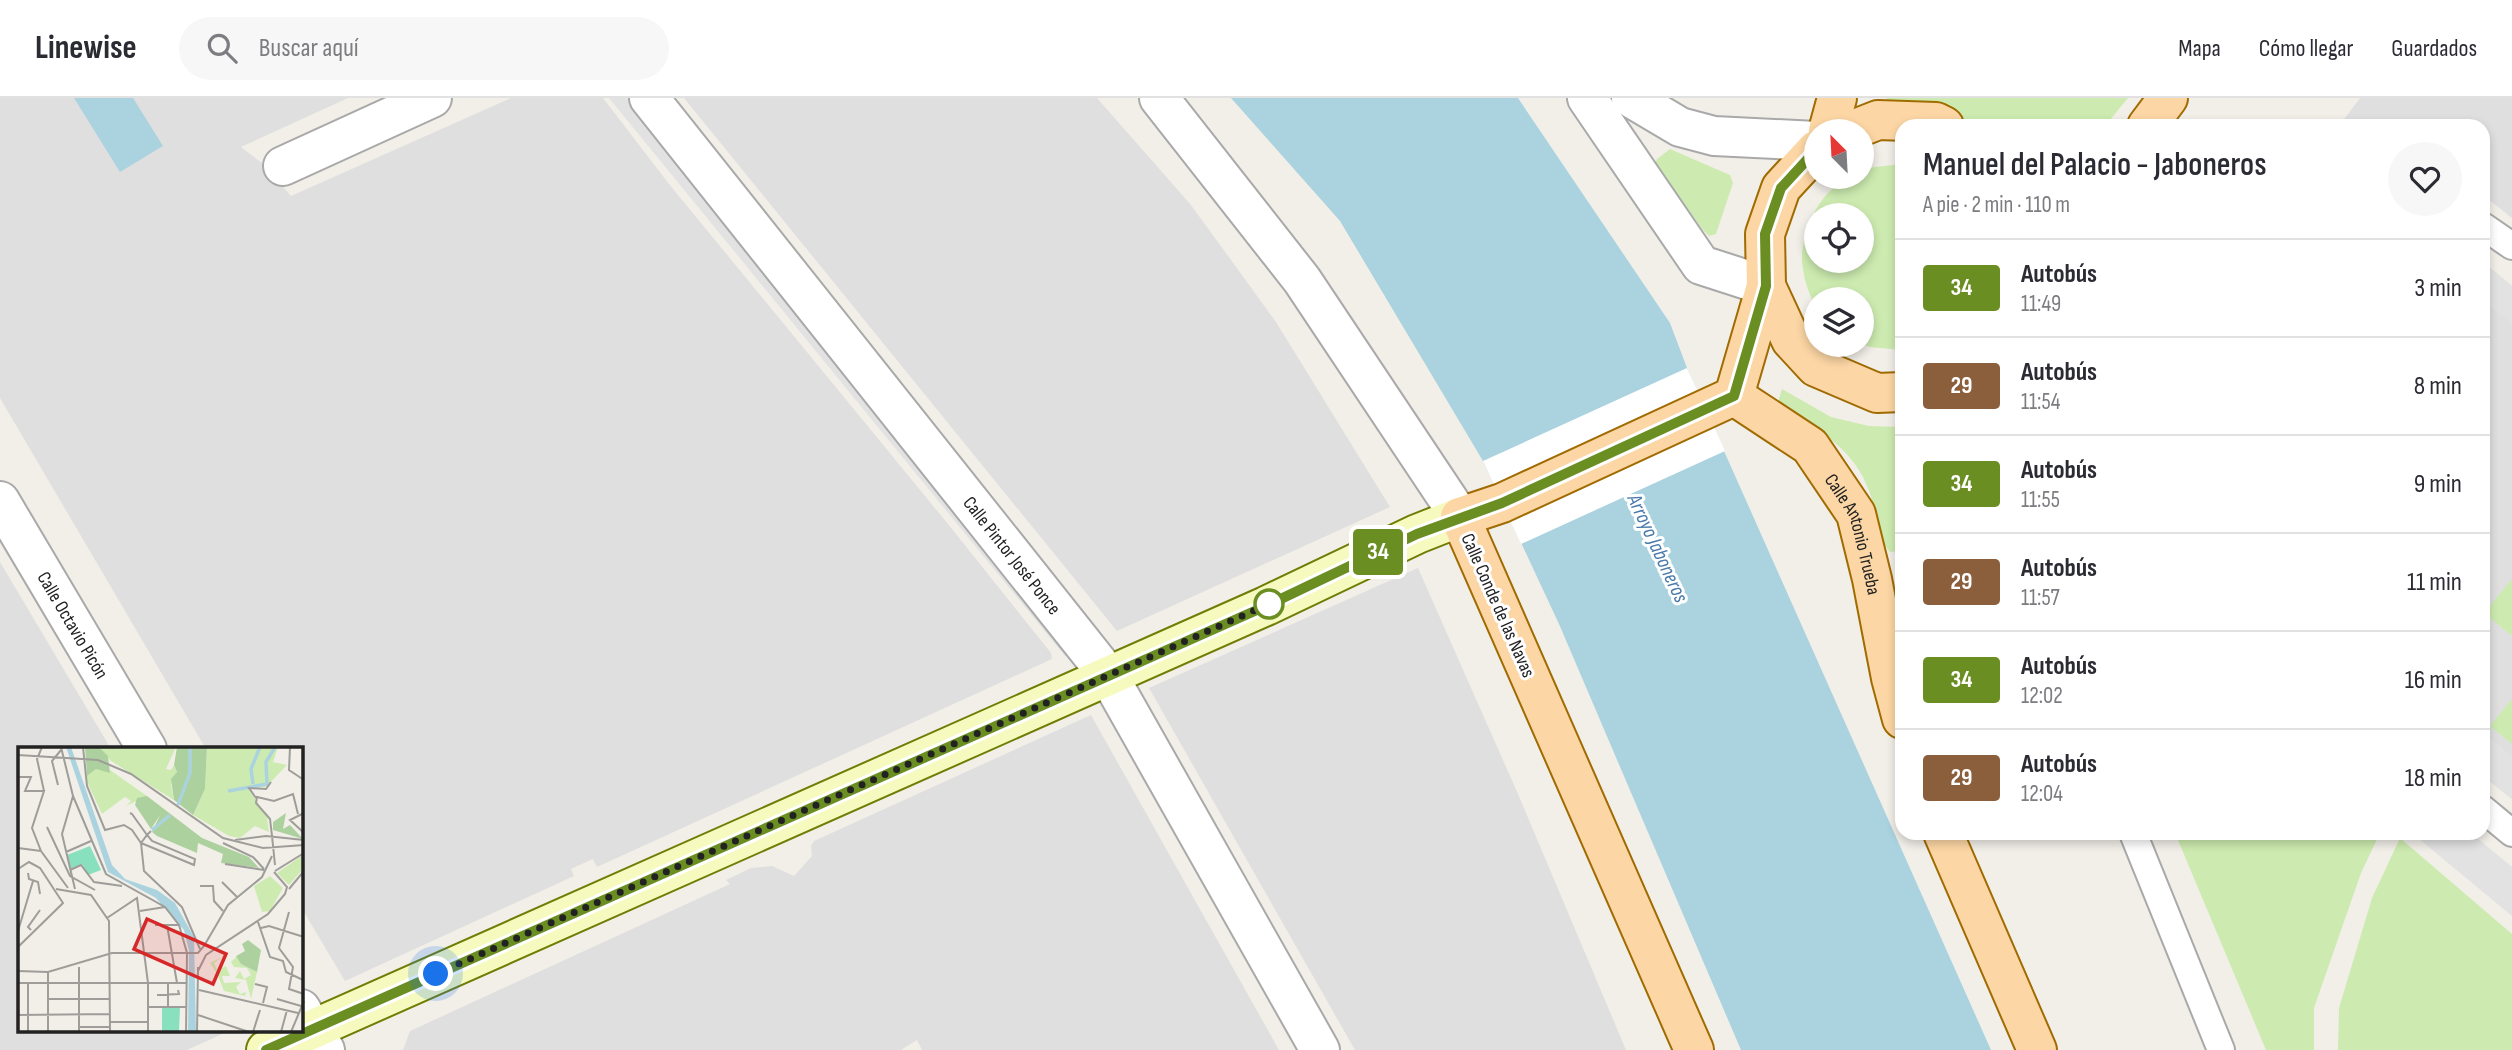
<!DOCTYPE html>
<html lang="es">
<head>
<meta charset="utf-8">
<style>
	:root { --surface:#fff; --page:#f7f7f7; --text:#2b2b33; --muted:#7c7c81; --line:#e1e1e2 }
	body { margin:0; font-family:"Sofia Sans Condensed",sans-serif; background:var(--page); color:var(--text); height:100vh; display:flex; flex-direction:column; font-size:26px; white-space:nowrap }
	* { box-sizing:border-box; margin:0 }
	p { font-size:23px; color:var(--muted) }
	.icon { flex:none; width:38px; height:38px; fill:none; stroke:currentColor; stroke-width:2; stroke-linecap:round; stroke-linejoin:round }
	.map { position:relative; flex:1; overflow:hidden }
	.panel { position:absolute; left:1895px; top:21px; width:595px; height:721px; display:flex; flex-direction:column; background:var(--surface); border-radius:21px; box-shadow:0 4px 10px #0003 }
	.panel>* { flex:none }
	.badge { padding:0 14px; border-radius:5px; font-size:24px; line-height:46px }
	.needle { width:46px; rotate:336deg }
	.tools { position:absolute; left:1804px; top:21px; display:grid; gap:14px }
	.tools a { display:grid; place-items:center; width:70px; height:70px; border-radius:50%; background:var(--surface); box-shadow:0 4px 10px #0003; font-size:35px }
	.you { position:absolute; width:35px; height:35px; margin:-18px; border:5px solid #fff; border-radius:50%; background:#1a73e8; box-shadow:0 0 0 10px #1a73e833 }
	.map>.badge { position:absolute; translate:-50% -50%; box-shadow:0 0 0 4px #fff }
	.round { display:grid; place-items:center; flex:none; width:74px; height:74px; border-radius:37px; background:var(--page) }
	.headline { display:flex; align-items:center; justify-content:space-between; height:119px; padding:0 28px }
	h1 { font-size:33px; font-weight:600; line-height:52px }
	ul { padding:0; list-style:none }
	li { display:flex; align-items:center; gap:21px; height:98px; padding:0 28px; border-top:2px solid var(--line) }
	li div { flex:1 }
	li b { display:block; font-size:26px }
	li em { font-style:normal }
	li .badge { min-width:77px; font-weight:700; text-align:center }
	header { display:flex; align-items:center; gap:42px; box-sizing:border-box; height:98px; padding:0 35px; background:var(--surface); border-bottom:2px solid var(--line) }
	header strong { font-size:33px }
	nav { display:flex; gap:38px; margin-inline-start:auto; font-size:24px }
	.search { width:490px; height:63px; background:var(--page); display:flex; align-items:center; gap:18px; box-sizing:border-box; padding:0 24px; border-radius:38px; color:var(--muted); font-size:26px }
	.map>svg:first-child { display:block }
	.residential { fill:#e0dfdf }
	.grass { fill:#cdebb0; fill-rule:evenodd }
	.parking { fill:#e2e2e2 }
	.water { fill:#aad3df }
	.pier { fill:#fff }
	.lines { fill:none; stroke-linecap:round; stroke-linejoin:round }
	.lane-casing { stroke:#a9a9a9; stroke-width:30 }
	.street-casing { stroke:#a9a9a9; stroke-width:42 }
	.secondary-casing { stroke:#707d05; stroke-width:42 }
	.primary-casing { stroke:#a06b00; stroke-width:42 }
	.lane { stroke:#fff; stroke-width:26 }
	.street { stroke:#fff; stroke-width:38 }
	.secondary { stroke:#f7fabf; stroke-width:38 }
	.primary { stroke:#fcd6a4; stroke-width:38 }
	.line-casing { stroke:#fff; stroke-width:16 }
	.line { stroke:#6b8e23; stroke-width:10 }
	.walk { stroke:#222; stroke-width:7; stroke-dasharray:0 12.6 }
	.stop-dot { fill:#fff; stroke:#6b8e23; stroke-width:3.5 }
	.labels { text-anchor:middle; stroke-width:6; stroke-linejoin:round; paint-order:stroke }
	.street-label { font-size:19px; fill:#222; stroke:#fff }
	.water-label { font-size:21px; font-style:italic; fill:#4a7aab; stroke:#fff }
	.inset-river { fill:none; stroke:#aad3df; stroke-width:3.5 }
	.inset-road { fill:none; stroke:#9f9d99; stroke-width:2 }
	.view { fill:#d62828; fill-opacity:0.15; stroke:#d62828; stroke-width:3.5 }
	.inset-edge { fill:none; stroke:#222; stroke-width:3.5 }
</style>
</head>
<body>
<header>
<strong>Linewise</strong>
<div class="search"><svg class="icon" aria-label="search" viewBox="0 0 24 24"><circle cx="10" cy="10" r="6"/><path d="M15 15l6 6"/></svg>Buscar aquí</div>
<nav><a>Mapa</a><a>Cómo llegar</a><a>Guardados</a></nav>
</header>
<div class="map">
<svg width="2512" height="952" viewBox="0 0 2512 952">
	<rect width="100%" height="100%" fill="#f2efe9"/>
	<g class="residential">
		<polygon points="0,0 348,0 241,49 262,65 291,98 511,0 603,0 669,86 948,426 1051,555 1052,561 597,769 593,761 571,771 574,778 345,883 301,809 301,651 206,651 0,300"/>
		<polygon points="684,0 1097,0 1191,107 1276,224 1390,409 1117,533"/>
		<polygon points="2360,0 2512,0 2512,120 2483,97 2483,28 2339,28"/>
		<polygon points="2483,164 2512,188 2512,701 2483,678"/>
		<polygon points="0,464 111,651 19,651 19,933 229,933 187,952 0,952"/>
		<polygon points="1418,470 1518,696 1626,952 1355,952 1149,590"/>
		<polygon points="1091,617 1279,952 922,952 917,942 901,952 403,952 410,933 730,786 726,782 751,770 772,768 794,778 812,758 811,748 814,743"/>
	</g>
	<g class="grass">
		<polygon points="1886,0 2128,0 2105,28 1974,28 1950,14 1915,5 1889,3"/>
		<polygon points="1670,51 1730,77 1733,85 1716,136 1709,138 1703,132 1655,66 1657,61"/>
		<path d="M1902 66V252L1869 249 1862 245V201H1816V207C1808 197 1802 174 1802 160 1803 128 1825 79 1862 79V72L1866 70ZM1816 117H1862V163H1816Z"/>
		<path d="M1782 291 1831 319 1869 328 1902 329V453L1890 454 1884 446C1878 424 1873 399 1863 379 1845 345 1809 325 1777 307Z"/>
		<polygon points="2512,481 2512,538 2484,515"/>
		<polygon points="2512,601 2512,646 2490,628"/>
		<polygon points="2175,735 2380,735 2361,775 2314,910 2314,952 2266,952"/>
		<polygon points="2400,740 2512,836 2512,952 2338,952 2339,910 2372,800"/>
	</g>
	<g class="parking">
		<polygon points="609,0 627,0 1076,549 1065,558"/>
		<polygon points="2483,164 2512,188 2512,226 2483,202"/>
		<polygon points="2486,637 2512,658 2512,701 2483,678 2483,640"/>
		<polygon points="2412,735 2471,735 2512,769 2512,818"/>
	</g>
	<g class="water">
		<polygon points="74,0 133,0 163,48 120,74"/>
		<polygon points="1231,0 1518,0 1670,225 1687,270 1991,952 1741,952 1559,526 1483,363 1340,123"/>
	</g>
	<polygon class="pier" points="1687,270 1725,353 1521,446 1483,363"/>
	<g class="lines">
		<defs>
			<g id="lane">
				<polyline points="2483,128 2512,148"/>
				<polyline points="2483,711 2512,735"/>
				<polyline points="2133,735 2221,952"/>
			</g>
			<g id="street">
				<path id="s1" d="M649 0 1108 577 1320 952"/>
				<polyline points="1159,0 1302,182 1460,419"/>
				<polyline points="1587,0 1701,167 1766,188"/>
				<polyline points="1631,0 1680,29 1714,38 1816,43"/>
				<polyline points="283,68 432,0"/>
				<path id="s2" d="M0 403 147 651"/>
				<polyline points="301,911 325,952"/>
			</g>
			<polyline id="secondary" points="266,952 1266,508 1417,436 1460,419"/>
			<g id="primary">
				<polyline points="2147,28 2168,0"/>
				<polyline points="1828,33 1837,0"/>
				<polyline points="1850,33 1878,22 1936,24 1944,28"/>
				<polyline points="1816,52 1781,90 1765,136 1766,188 1791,242 1816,269 1877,295 1902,294"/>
				<path id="s3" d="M1734 298 1810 348 1856 416 1872 481 1891 580 1902 621"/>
				<polyline points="1943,735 2037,952"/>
				<polyline points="1694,952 1460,419 1502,405 1734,298 1766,188"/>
			</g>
		</defs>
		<use href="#lane" class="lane-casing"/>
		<use href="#street" class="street-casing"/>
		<use href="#secondary" class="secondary-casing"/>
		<use href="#primary" class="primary-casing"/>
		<use href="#lane" class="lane"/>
		<use href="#street" class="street"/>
		<use href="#secondary" class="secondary"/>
		<use href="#primary" class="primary"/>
	</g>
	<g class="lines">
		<defs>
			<polyline id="line" points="266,952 1266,508 1417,436 1502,405 1734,298 1766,188 1765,136 1781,90 1816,52"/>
		</defs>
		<use href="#line" class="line-casing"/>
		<use href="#line" class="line"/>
		<polyline class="walk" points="436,876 1269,506"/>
	</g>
	<circle class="stop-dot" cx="1269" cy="506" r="14"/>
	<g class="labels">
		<g class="street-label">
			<text dy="7" stroke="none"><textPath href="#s3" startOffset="191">Calle Antonio Trueba</textPath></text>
			<text dy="7" stroke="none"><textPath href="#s1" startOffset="584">Calle Pintor José Ponce</textPath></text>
			<text transform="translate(1499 507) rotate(66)" y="7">Calle Conde de las Navas</text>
			<text dy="7" stroke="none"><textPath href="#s2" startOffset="144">Calle Octavio Picón</textPath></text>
		</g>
		<g class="water-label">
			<text transform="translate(1658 450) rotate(65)" y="7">Arroyo Jaboneros</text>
		</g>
	</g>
	<g transform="translate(18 649)">
		<rect width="285" height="285" fill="#f2efe9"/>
		<path d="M81 0H158L148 22 153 23 156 18 159 25 153 38 156 53 93 14ZM189 0H260L255 15 269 18 248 40 230 41 249 70 251 85 237 79 222 91 211 89 175 68 187 42ZM78 22 92 23 129 49 108 59 113 54 107 50 84 67 69 35V29ZM285 108V122L271 138 259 126ZM252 129 265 141 252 164 244 165 236 139ZM219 209 223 217 239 225 233 252 228 233 217 231 222 224 226 232 233 228 229 221 216 220 213 215ZM204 210 196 216 199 223 208 219 212 229H204L206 236 223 235 218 240 222 247 228 245 227 249 206 244 199 226 203 225H198L192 216Z" fill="#cdebb0"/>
		<path d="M67 0H81L90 9 92 26 78 22 69 29ZM159 0H189L187 42 175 68 156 53 153 32 159 25 156 18ZM129 49 184 91 231 110 241 121 203 116 205 107 180 96 179 106 139 89 134 85 142 68 133 82 117 58 119 51ZM268 66 265 82 272 78 285 92 255 83V75ZM230 193 243 203 239 225 223 217 218 209 227 204 224 197Z" fill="#add19e"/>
		<path d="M72 99 83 123 70 128 64 117 52 122 49 108ZM144 260H162L161 284H144Z" fill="#88e0be"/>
		<path d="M48 0H53L94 118 107 132 139 143 157 156 176 190 178 285H170L171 204 166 183 138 151 90 125Z" fill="#aad3df"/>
		<path class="inset-river" d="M235 37 233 22 242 0M210 44 249 37 248 15 257 0M160 58 172 26V0M134 83 152 68"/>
		<path class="inset-road" d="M24 0 19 12 26 44M43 0 55 49 44 87 57 142M65 0 69 39 87 83 106 78 114 83 123 96 126 124 164 160 182 202M272 0 271 23 286 33M0 8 80 13 113 27 205 91 245 101 286 98M0 30H13L7 44H26L14 81 23 104 50 141M40 38 34 14 43 3M238 51 231 41 248 42 253 35M112 66 114 67 129 88 134 94 177 112 176 118 123 96 129 88 133 84M286 66 272 73 286 86M29 80 52 129 77 143M254 89 252 72 238 56 239 50 256 54 275 47 280 67M254 89 257 118M217 93 248 89 286 93M205 96 235 110 246 122M0 101 23 104M48 105 73 94M207 117 246 123M0 122 11 115 22 121 45 156 0 200M52 123 63 118 76 135 104 139M257 124 286 106M10 126 11 132 20 135 22 147M204 135 219 150M182 139H195L196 154 205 164M38 142 73 148 91 174 92 285M271 142 286 124M122 164 147 160M271 165 261 201 275 220 271 242 286 247M89 171 119 151 130 236V285M240 175 252 210 265 214 268 225 285 233M137 178H161M149 178 159 236M243 181 251 179 286 190M13 183 10 180 22 163M0 184 15 134M61 220V285M0 224 30 225 94 206H169L161 178 147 160 88 127 55 49M180 224 188 208 250 167 267 147 269 140 256 125M30 225V285M0 236H169M150 236V259M237 237 249 240 245 256M181 243 280 266M139 248 161 247 160 243M30 252H92M259 252 283 259M130 260H169M0 268 92 267M180 268 231 285M92 275H130M61 280H92M10 285V236M168 285 169 206H180L186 199 210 158 244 130 254 109M179 285 180 220M235 285 242 263M263 285 269 263M273 285 286 254"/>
		<path class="view" d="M129 172 208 207 195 237 116 202Z"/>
		<rect width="285" height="285" class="inset-edge"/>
	</g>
</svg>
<div class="tools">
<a><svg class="needle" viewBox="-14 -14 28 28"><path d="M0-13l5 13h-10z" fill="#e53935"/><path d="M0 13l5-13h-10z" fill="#7c7c81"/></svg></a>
<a><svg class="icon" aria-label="locate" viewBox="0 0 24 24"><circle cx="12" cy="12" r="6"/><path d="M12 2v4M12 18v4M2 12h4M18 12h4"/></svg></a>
<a><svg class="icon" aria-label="layers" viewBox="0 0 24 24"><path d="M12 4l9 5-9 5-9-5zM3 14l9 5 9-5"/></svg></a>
</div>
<div class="you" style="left:436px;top:876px"></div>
<b class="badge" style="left:1378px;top:454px;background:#6b8e23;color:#fff">34</b>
<section class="panel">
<div class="headline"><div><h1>Manuel del Palacio - Jaboneros</h1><p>A pie · 2 min · 110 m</p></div><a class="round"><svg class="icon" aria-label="heart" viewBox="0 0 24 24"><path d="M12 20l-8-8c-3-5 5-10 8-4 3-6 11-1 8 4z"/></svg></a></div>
<ul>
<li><span class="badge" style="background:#6b8e23;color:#fff">34</span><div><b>Autobús</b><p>11:49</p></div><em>3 min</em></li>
<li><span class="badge" style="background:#8b5e3c;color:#fff">29</span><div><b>Autobús</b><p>11:54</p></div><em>8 min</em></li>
<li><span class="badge" style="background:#6b8e23;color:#fff">34</span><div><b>Autobús</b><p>11:55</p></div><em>9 min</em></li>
<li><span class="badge" style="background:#8b5e3c;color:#fff">29</span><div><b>Autobús</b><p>11:57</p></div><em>11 min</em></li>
<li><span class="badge" style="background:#6b8e23;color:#fff">34</span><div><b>Autobús</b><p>12:02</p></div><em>16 min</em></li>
<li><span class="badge" style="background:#8b5e3c;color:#fff">29</span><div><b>Autobús</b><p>12:04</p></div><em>18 min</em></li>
</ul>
</section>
</div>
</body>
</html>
